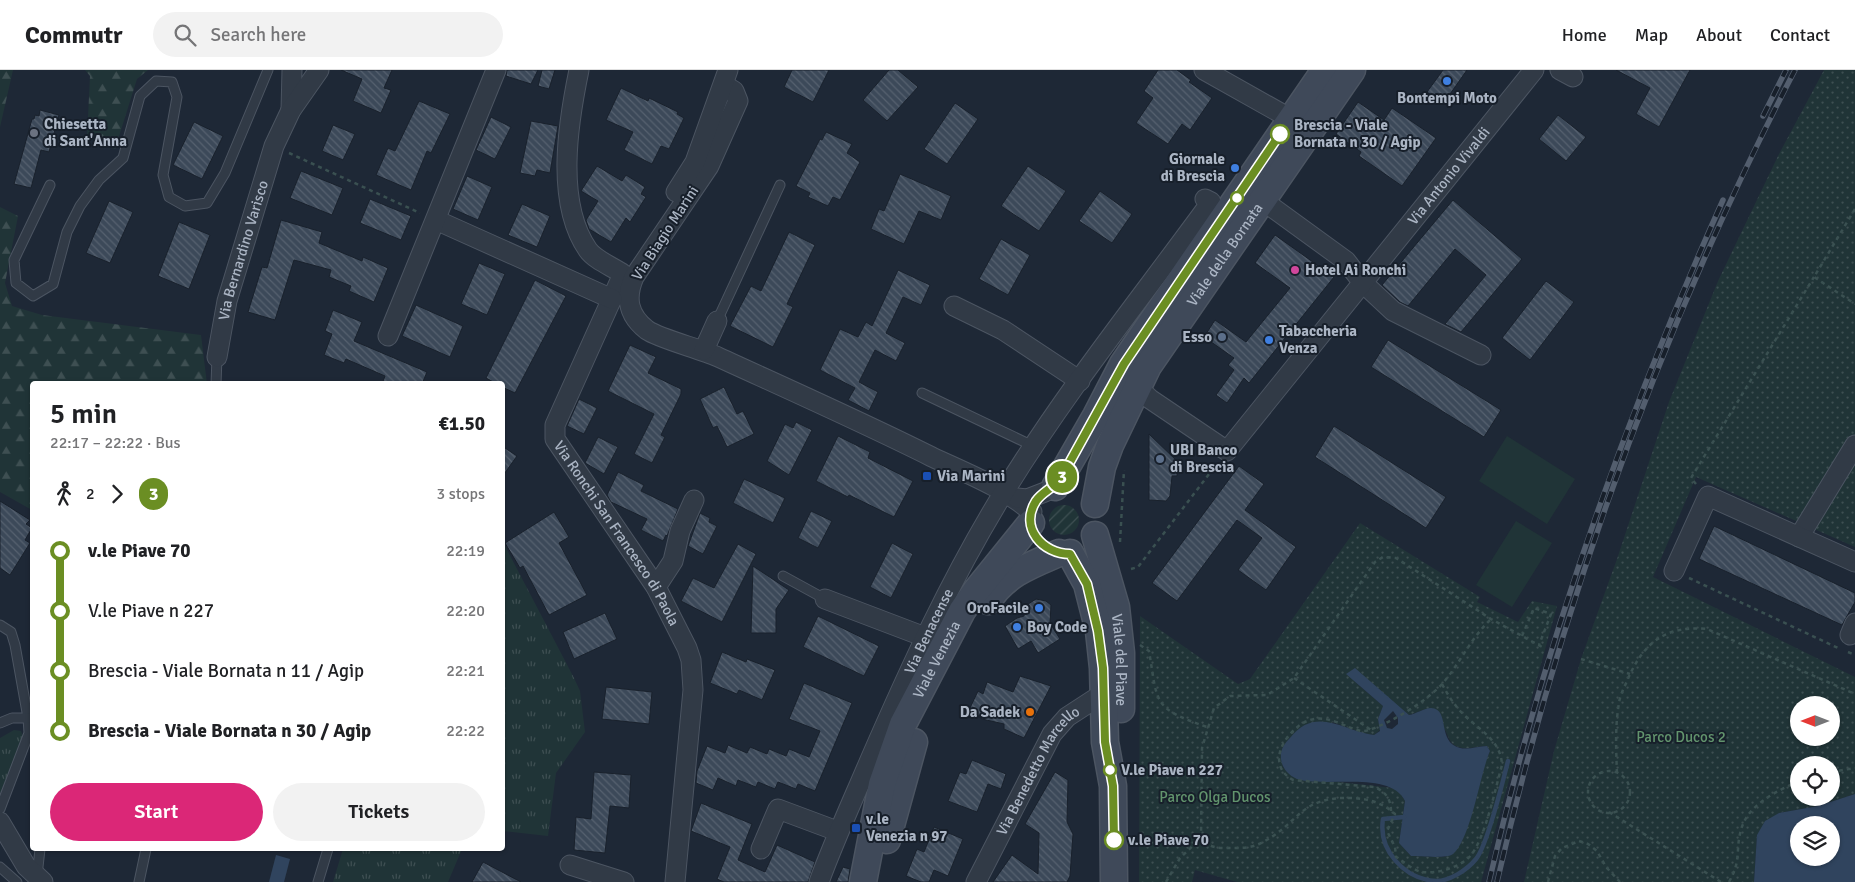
<!DOCTYPE html>
<html lang="en">
<head>
<meta charset="utf-8">
<style>
	:root { --surface:#fff; --page:#f2f2f2; --text:#202124; --muted:#757577; --line:#e0e0e0; --accent:#db2777 }
	body { margin:0; font-family:Signika,sans-serif; background:var(--page); color:var(--text); height:100vh; display:flex; flex-direction:column; font-size:19px; white-space:nowrap }
	* { box-sizing:border-box; margin:0 }
	p { font-size:16px; color:var(--muted) }
	.icon { flex:none; width:28px; height:28px; fill:none; stroke:currentColor; stroke-width:2; stroke-linecap:round; stroke-linejoin:round }
	.map { position:relative; flex:1; overflow:hidden }
	.sheet { position:absolute; left:30px; top:311px; width:475px; height:470px; display:flex; flex-direction:column; background:var(--surface); border-radius:5px; box-shadow:0 1px 4px #0004 }
	.sheet>* { flex:none }
	.badge { padding:0 10px; border-radius:16px; font-size:18px; line-height:32px }
	.needle { width:32px; rotate:270deg }
	.tools { position:absolute; left:1790px; top:626px; display:grid; gap:10px }
	.tools a { display:grid; place-items:center; width:50px; height:50px; border-radius:50%; background:var(--surface); box-shadow:0 1px 4px #0004; font-size:25px }
	.map>.badge { position:absolute; translate:-50% -50%; box-shadow:0 0 0 2px #fff }
	.legs { display:flex; align-items:center; gap:8px; height:55px; padding:0 20px; font-size:16px }
	.legs p { margin-inline-start:auto }
	.summary { display:flex; align-items:center; justify-content:space-between; height:85px; padding:0 20px }
	h1 { font-size:28px; font-weight:600; line-height:38px }
	.button { display:flex; gap:10px; margin-top:auto; padding:10px 20px }
	.button a { flex:1; height:58px; border-radius:30px; background:var(--accent); color:#fff; font-size:20px; font-weight:600; line-height:58px; text-align:center }
	.button a+a { background:var(--page); color:var(--text) }
	ul { padding:0 20px; list-style:none }
	li { display:flex; align-items:center; gap:18px; height:60px; font-size:19px }
	li i { display:grid; place-items:center; width:8px; height:100%; margin:0 6px; background:currentColor }
	li i::after { content:''; width:12px; height:12px; margin:-6px; border:4px solid; border-radius:50%; background:var(--surface) }
	li p { margin-inline-start:auto }
	li:first-child i { background:linear-gradient(#0000 50%,currentColor 0) }
	li:last-child i { background:linear-gradient(currentColor 50%,#0000 0) }
	header { display:flex; align-items:center; gap:30px; box-sizing:border-box; height:70px; padding:0 25px; background:var(--surface); border-bottom:1px solid var(--line) }
	header strong { font-size:24px }
	nav { display:flex; gap:28px; margin-inline-start:auto; font-size:18px }
	.search { width:350px; height:45px; background:var(--page); display:flex; align-items:center; gap:12px; box-sizing:border-box; padding:0 18px; border-radius:28px; color:var(--muted); font-size:19px }
	.map>svg:first-child { display:block }
	.grass { fill:url(#grass-tufts) }
	.forest { fill:url(#forest-firs) }
	.park { fill:url(#park-dots); fill-rule:evenodd }
	.garden { fill:url(#garden-furrows) }
	.pitch { fill:#203437 }
	.water { fill:#30445e; fill-rule:evenodd }
	.lines { fill:none; stroke-linecap:round; stroke-linejoin:round }
	.stream { stroke:#30445e; stroke-width:4.5 }
	.building { fill:url(#building-back-hatch); stroke:#19212c }
	.lane-casing { stroke:#4c5562; stroke-width:11 }
	.street-casing { stroke:#4c5562; stroke-width:21 }
	.secondary-casing { stroke:#4c5562; stroke-width:29 }
	.path { stroke:#3a5051; stroke-width:2.5; stroke-dasharray:4 4; stroke-linecap:butt }
	.lane { stroke:#313a46; stroke-width:9 }
	.street { stroke:#313a46; stroke-width:19 }
	.secondary { stroke:#3f4959; stroke-width:26 }
	.rail-casing { stroke:#535e6e; stroke-width:5.5 }
	.rail { stroke:#171f2a; stroke-width:4; stroke-dasharray:11; stroke-linecap:butt }
	.line-1-casing { stroke:#fff; stroke-width:11 }
	.line-1 { stroke:#6b8e23; stroke-width:8 }
	.shop-dot { fill:#3f7fe0; stroke:#171f2a; stroke-width:2 }
	.worship-dot { fill:#6b7280; stroke:#171f2a; stroke-width:2 }
	.stop-1-dot { fill:#fff; stroke:#6b8e23; stroke-width:2.5 }
	.hotel-dot { fill:#d1479c; stroke:#171f2a; stroke-width:2 }
	.service-dot { fill:#5c6f8a; stroke:#171f2a; stroke-width:2 }
	.transit-dot { fill:#1a4fb4; stroke:#171f2a; stroke-width:2 }
	.food-dot { fill:#e8710a; stroke:#171f2a; stroke-width:2 }
	.labels { text-anchor:middle; stroke-width:4; stroke-linejoin:round; paint-order:stroke }
	.poi-label { font-size:15px; font-weight:bold; fill:#abb5c4; stroke:#171f2a; text-anchor:start }
	.stop-label { font-size:15px; font-weight:bold; fill:#abb5c4; stroke:#171f2a; text-anchor:start }
	.street-label { font-size:15px; fill:#abb5c4; stroke:#171f2a }
	.park-label { font-size:15px; fill:#62946d; stroke:#171f2a }
</style>
</head>
<body>
<header>
<strong>Commutr</strong>
<div class="search"><svg class="icon" aria-label="search" viewBox="0 0 24 24"><circle cx="10" cy="10" r="6"/><path d="M15 15l6 6"/></svg>Search here</div>
<nav><a>Home</a><a>Map</a><a>About</a><a>Contact</a></nav>
</header>
<div class="map">
<svg width="1855" height="812" viewBox="0 0 1855 812">
	<defs>
		<pattern id="grass-tufts" width="24" height="20" patternUnits="userSpaceOnUse" patternTransform="scale(1.25)"><rect width="24" height="20" fill="#203437"/><path d="M3 7l-1-3M5 7V3M7 7l1-3M15 17l-1-3M17 17v-4M19 17l1-3" fill="none" stroke="#3e4f52"/></pattern>
		<pattern id="forest-firs" width="22" height="20" patternUnits="userSpaceOnUse" patternTransform="scale(1.25)"><rect width="22" height="20" fill="#203437"/><path d="M5 1l3.5 6h-7zM16 11l3.5 6h-7z" fill="#3e4f52"/></pattern>
		<pattern id="park-dots" width="8" height="8" patternUnits="userSpaceOnUse" patternTransform="scale(1.25)"><rect width="8" height="8" fill="#203437"/><path d="M2 2h.1M6 6h.1" fill="none" stroke="#3e4f52" stroke-width="1.8" stroke-linecap="round"/></pattern>
		<pattern id="garden-furrows" width="10" height="10" patternUnits="userSpaceOnUse" patternTransform="scale(1.25)"><rect width="10" height="10" fill="#203437"/><path d="M-1 1l2-2M0 10L10 0M9 11l2-2" fill="none" stroke="#3e4f52"/></pattern>
		<pattern id="building-back-hatch" width="6" height="6" patternUnits="userSpaceOnUse" patternTransform="scale(1.25)"><rect width="6" height="6" fill="#3c4959"/><path d="M-1 5l2 2M0 0l6 6M5-1l2 2" fill="none" stroke="#56616f"/></pattern>
	</defs>
	<rect width="100%" height="100%" fill="#1e2836"/>
	<g class="grass">
		<polygon points="505,476 574,608 580,621 585,662 556,703 548,766 503,761 502,477"/>
		<polygon points="14,660 21,661 23,666 0,724 0,668"/>
		<polygon points="343,779 462,779 448,812 333,812"/>
	</g>
	<g class="forest">
		<polygon points="0,0 13,0 0,57"/>
		<polygon points="85,0 148,0 137,9 115,79 87,68 90,6"/>
		<polygon points="0,137 18,146 5,213 12,236 42,245 201,265 207,314 32,314 32,440 0,422"/>
	</g>
	<g class="park">
		<path d="M1824 0H1855V477L1696 407 1653 507 1855 607V724L1818 736 1779 743 1757 765 1754 812H1524L1554 681 1581 589 1617 489 1669 332 1718 211 1779 84ZM1799 635H1831V668H1799ZM1799 695H1831V728H1799Z"/>
		<path d="M1360 453 1480 527 1477 532 1518 552 1532 531 1557 536 1481 812H1237L1195 800 1192 812H1139L1140 546 1238 614 1250 609ZM1356 613 1377 619 1409 645 1426 639C1431 644 1438 650 1443 657 1450 666 1448 676 1463 678 1471 679 1478 676 1487 676L1490 681 1445 787 1411 786 1399 773 1405 731 1399 721 1393 718 1293 707 1283 697 1281 683 1333 652 1362 663 1374 665 1380 660 1378 649 1383 636Z"/>
	</g>
	<circle class="garden" cx="1064" cy="450" r="15"/>
	<g class="pitch">
		<polygon points="1507,366 1575,409 1547,454 1479,411"/>
		<polygon points="1516,451 1552,473 1512,537 1476,515"/>
	</g>
	<g class="water">
		<path d="M1355 598 1409 645C1416 644 1424 638 1431 638 1451 639 1436 672 1460 678 1469 680 1478 676 1487 676L1490 681C1480 704 1471 769 1453 784 1447 789 1420 786 1411 786L1399 773 1405 731C1391 700 1324 718 1297 709 1288 705 1282 698 1281 689 1280 680 1284 674 1290 668 1316 635 1343 661 1374 665L1380 661 1378 649 1383 636 1346 604ZM1393 641 1398 648V654L1392 659 1387 658 1384 650Z"/>
		<path d="M1855 724V812H1754L1757 765 1765 751 1779 743 1818 736ZM1799 755H1831V788H1799Z"/>
		<polygon points="276,785 290,789 284,812 269,812"/>
	</g>
	<g class="lines">
		<path class="stream" d="M1404 747 1383 749C1378 780 1404 809 1436 811 1450 811 1467 800 1476 789 1487 776 1503 711 1508 691"/>
	</g>
	<g class="building">
		<polygon points="341,0 392,0 384,18 391,20 381,43 353,31 362,9"/>
		<polygon points="507,0 538,0 531,14 506,6"/>
		<polygon points="542,0 555,0 549,19 538,16"/>
		<polygon points="792,0 829,0 813,32 784,17"/>
		<polygon points="889,0 898,0 918,17 887,51 863,30"/>
		<polygon points="1158,0 1177,0 1191,10 1189,12 1212,28 1190,60 1182,54 1168,74 1136,53 1153,28 1144,21"/>
		<polygon points="1443,0 1467,0 1443,34 1427,22"/>
		<polygon points="1616,0 1690,0 1659,57 1636,44 1650,18"/>
		<polygon points="621,18 648,31 649,28 678,42 677,44 684,48 669,79 661,76 652,94 624,80 633,62 606,50"/>
		<polygon points="419,31 450,44 431,83 427,81 411,120 376,105 388,78 395,81"/>
		<polygon points="1358,32 1384,50 1392,38 1436,68 1402,116 1359,86 1361,82 1336,64"/>
		<polygon points="955,33 978,49 947,94 924,79"/>
		<polygon points="40,40 59,45 49,82 41,80 31,118 14,114 32,49 34,49 35,45 39,46"/>
		<polygon points="1558,45 1586,67 1566,91 1539,69"/>
		<polygon points="491,47 511,57 495,89 476,80"/>
		<polygon points="531,51 558,56 550,103 537,100 535,106 520,103"/>
		<polygon points="194,52 223,66 202,109 173,95"/>
		<polygon points="333,55 355,64 343,90 322,81"/>
		<polygon points="826,62 852,74 847,83 860,92 840,130 833,127 828,136 808,127 810,123 796,116 820,69 822,70"/>
		<polygon points="597,96 622,111 626,105 645,117 641,124 646,127 630,152 626,148 611,172 589,159 586,150 598,131 581,121"/>
		<polygon points="1028,96 1066,121 1039,161 1001,136"/>
		<polygon points="301,101 343,118 332,145 290,128"/>
		<polygon points="900,104 951,126 941,150 919,141 904,174 871,159 879,139 884,141"/>
		<polygon points="467,106 492,117 478,150 453,139"/>
		<polygon points="1100,121 1132,144 1112,173 1079,151"/>
		<polygon points="370,129 411,146 401,170 360,153"/>
		<polygon points="1453,130 1522,189 1461,262 1445,254 1486,205 1455,179 1408,236 1400,232 1382,215"/>
		<polygon points="109,131 133,142 110,193 86,183"/>
		<polygon points="522,134 550,146 537,177 508,165"/>
		<polygon points="281,150 322,162 319,173 362,191 363,187 388,198 374,232 349,221 351,216 329,207 331,200 294,190 275,250 248,242 262,197 267,198"/>
		<polygon points="179,152 210,165 189,219 158,206"/>
		<polygon points="789,162 815,175 787,234 793,237 773,277 730,256 751,216 761,221"/>
		<polygon points="1275,165 1334,207 1249,313 1244,308 1227,333 1216,325 1234,300 1228,295 1234,288 1204,267 1215,250 1246,272 1290,218 1255,193"/>
		<polygon points="1001,169 1030,185 1008,225 979,209"/>
		<polygon points="479,193 505,204 487,245 461,234"/>
		<polygon points="898,200 930,215 921,235 903,227 886,263 905,273 896,291 875,280 859,312 878,322 869,341 848,330 855,318 820,300 840,259 858,267 866,252 872,256"/>
		<polygon points="535,210 566,226 515,323 502,317 502,314 497,314 486,308"/>
		<polygon points="1546,211 1574,232 1530,290 1502,268"/>
		<polygon points="416,235 463,256 450,287 402,266"/>
		<polygon points="333,240 362,252 354,271 427,302 422,314 382,314 385,306 346,289 344,293 324,285 332,264 325,261"/>
		<polygon points="1388,270 1501,340 1484,367 1371,297"/>
		<polygon points="630,275 656,287 648,303 681,319 681,324 661,365 665,367 652,393 634,384 654,344 608,321"/>
		<polygon points="724,317 737,344 743,341 754,364 727,377 717,356 713,358 700,329"/>
		<polygon points="579,329 597,338 584,364 567,356"/>
		<polygon points="796,352 812,360 789,405 767,391 785,354 793,358"/>
		<polygon points="1334,356 1446,427 1426,458 1315,387"/>
		<polygon points="1149,364 1177,391 1177,406 1172,406 1170,426 1166,431 1149,430"/>
		<polygon points="838,366 870,382 868,388 913,411 894,447 849,425 848,427 816,411"/>
		<polygon points="598,367 618,377 604,404 585,393"/>
		<polygon points="502,376 517,386 502,407"/>
		<polygon points="1239,396 1264,414 1245,440 1296,477 1266,520 1238,500 1262,468 1237,450 1177,531 1152,513"/>
		<polygon points="618,402 644,415 641,421 678,439 667,466 666,465 663,471 641,460 647,449 611,432 607,425"/>
		<polygon points="744,409 785,428 773,453 733,433"/>
		<polygon points="0,431 30,450 26,454 32,458 25,470 30,473 10,505 0,498"/>
		<polygon points="811,441 832,451 818,478 798,468"/>
		<polygon points="554,442 569,467 559,473 587,525 549,545 523,496 520,498 505,473"/>
		<polygon points="700,443 710,448 709,452 717,456 703,484 688,476"/>
		<polygon points="1714,456 1855,523 1855,532 1842,555 1699,489"/>
		<polygon points="892,473 913,484 891,528 870,517"/>
		<polygon points="738,474 756,484 722,552 681,531 693,508 714,518"/>
		<polygon points="753,496 789,520 776,539 776,563 751,563"/>
		<polygon points="1036,529 1046,531 1051,535 1050,553 1060,569 1038,583 1031,571 1018,579 1005,556 1017,548 1024,546 1025,536"/>
		<polygon points="605,543 617,569 574,589 563,562"/>
		<polygon points="818,546 879,576 864,606 803,577"/>
		<polygon points="722,582 746,592 747,589 775,600 762,630 739,620 737,624 710,613"/>
		<polygon points="1020,606 1051,616 1024,668 1004,659 1004,654 982,649 969,640 978,621 983,624 987,612 1013,622"/>
		<polygon points="804,613 852,633 815,721 798,714 796,719 778,712 775,719 758,712 756,717 738,710 736,716 718,708 713,720 696,713 697,701 707,676 725,683 728,675 747,683 750,677 767,684 769,679 786,686 789,679 809,687 820,661 789,649"/>
		<polygon points="606,617 652,622 649,654 602,649"/>
		<polygon points="972,690 1006,704 1001,719 988,714 977,742 948,731 960,702 966,704"/>
		<polygon points="594,702 631,705 629,738 610,736 605,783 574,780 576,747 591,749"/>
		<polygon points="1055,702 1068,710 1067,752 1073,764 1070,806 1067,812 993,812 1012,785 1038,804 1039,763 1025,754"/>
		<polygon points="701,733 752,754 738,790 765,802 777,775 815,792 808,812 724,812 717,809 730,777 691,761"/>
		<polygon points="934,757 963,769 948,806 934,800 929,812 921,812 906,806 917,779 924,782"/>
		<polygon points="483,792 521,812 472,812"/>
		<polygon points="843,797 850,799 848,812 836,812"/>
	</g>
	<g class="lines">
		<defs>
			<g id="lane">
				<polyline points="50,115 14,190 16,213 33,226 53,214 67,162 80,136 99,110 123,88 140,26 156,11 172,12 177,27 163,105 169,127 185,136 207,133 225,103 268,0"/>
				<polyline points="717,251 780,115"/>
				<polyline points="216,314 217,287"/>
				<polyline points="922,323 1033,376"/>
				<polyline points="783,506 825,529"/>
				<polyline points="0,555 11,562 15,575 28,648 29,663 0,739"/>
				<polyline points="0,653 12,648 28,648"/>
				<polyline points="0,797 17,812"/>
				<polyline points="37,806 40,779"/>
				<polyline points="139,812 146,779"/>
				<polyline points="318,812 328,779"/>
			</g>
			<g id="street">
				<path id="s1" d="M579 0C568 53 555 133 588 180 595 190 613 197 623 204L555 355V369L656 517 687 578 691 590 693 620 675 812"/>
				<polyline points="1204,0 1291,49"/>
				<polyline points="1560,0 1573,7"/>
				<path d="M724 15 734 21 738 31 709 96 634 207C625 228 628 245 647 260 660 269 701 279 718 287 790 320 862 352 932 387 966 403 1003 417 1032 442"/>
				<polyline points="291,40 292,0"/>
				<polyline points="676,122 695,92 728,0"/>
				<polyline points="1262,130 1346,191 1363,213 1393,241 1481,285"/>
				<polyline points="436,150 612,229"/>
				<polyline points="954,236 1003,260 1080,311"/>
				<polyline points="388,266 496,0"/>
				<polyline points="704,280 717,251"/>
				<path id="s2" d="M217 287 227 231 274 76 291 40 319 0"/>
				<path id="s3" d="M1137 317 1150 329 1227 381 1534 0"/>
				<polyline points="1017,428 1027,429 1045,422"/>
				<polyline points="1799,467 1855,375"/>
				<polyline points="1674,501 1708,426 1855,492"/>
				<polyline points="656,517 673,491 680,461 694,430"/>
				<polyline points="825,529 925,567"/>
				<polyline points="1850,565 1855,553"/>
				<polyline points="0,752 26,796 43,812"/>
				<polyline points="761,779 778,739 837,761"/>
				<polyline points="570,795 624,812"/>
				<path id="s4" d="M819 812C834 771 852 732 869 692 909 600 951 508 1004 422 1066 321 1141 228 1211 132L1205 129"/>
				<path id="s5" d="M976 812 1052 664 1067 647 1110 619"/>
			</g>
			<g id="secondary">
				<polyline points="1055,417 1096,346 1123,294 1325,0"/>
				<path id="s6" d="M1095 434 1102 397 1110 375 1148 296 1352 0"/>
				<path id="s7" d="M1095 465 1116 537 1121 583V639"/>
				<polyline points="1070,483 1087,514 1099,561 1103,598 1105,672 1113,716 1114,812"/>
				<path d="M988 531C1005 504 1031 495 1059 483"/>
				<polyline points="887,770 914,672"/>
				<path id="s8" d="M863 812 882 714 903 654 962 541 976 521 1031 453"/>
			</g>
		</defs>
		<use href="#lane" class="lane-casing"/>
		<use href="#street" class="street-casing"/>
		<use href="#secondary" class="secondary-casing"/>
		<g class="path">
			<polyline points="289,83 420,143"/>
			<polyline points="1855,139 1814,207 1855,234"/>
			<polyline points="1696,414 1691,408 1814,207"/>
			<polyline points="1120,472 1124,400"/>
			<polyline points="1131,499 1138,497 1216,395"/>
			<polyline points="1689,508 1838,578"/>
			<polyline points="1522,566 1534,538 1551,544 1539,575"/>
			<path d="M1140 575 1149 581C1158 634 1152 638 1207 657"/>
			<polyline points="1848,582 1855,585"/>
			<polyline points="1581,589 1630,604"/>
			<polyline points="1294,608 1371,660"/>
			<path d="M1442 614C1448 625 1454 635 1463 644 1479 660 1501 670 1502 695 1495 720 1486 764 1472 784 1462 797 1438 804 1422 802 1414 801 1403 791 1396 787L1395 777 1387 761 1395 744C1383 733 1369 729 1353 728 1297 726 1301 754 1259 774 1248 779 1236 778 1225 778 1215 778 1207 776 1201 768L1202 678 1214 638 1230 626 1267 625 1294 608 1375 492 1383 487 1396 488 1491 549 1544 578"/>
			<circle cx="1609" cy="722" r="21"/>
			<polyline points="1831,702 1855,698"/>
			<path d="M1617 703C1616 679 1615 656 1619 633 1620 625 1624 618 1627 611 1643 573 1665 555 1707 559L1855 624"/>
			<path d="M1391 741C1391 729 1385 721 1374 717L1293 710C1271 698 1278 675 1294 660 1324 631 1350 667 1369 660 1392 652 1426 632 1443 613 1460 593 1471 568 1491 549"/>
			<polyline points="1609,742 1721,812"/>
			<polyline points="1166,812 1180,788 1201,768"/>
			<polyline points="1548,812 1555,786 1562,778 1579,771 1588,774 1597,781 1606,797 1620,812"/>
			<path d="M1729 812C1742 789 1735 781 1741 760 1747 735 1777 721 1799 711"/>
		</g>
		<use href="#lane" class="lane"/>
		<use href="#street" class="street"/>
		<use href="#secondary" class="secondary"/>
		<defs>
			<g id="rail">
				<polyline points="1763,46 1786,0"/>
				<path d="M1489 812C1543 577 1624 350 1723 130"/>
				<path d="M1497 812C1562 531 1662 256 1795 0"/>
			</g>
		</defs>
		<use href="#rail" class="rail-casing"/>
		<use href="#rail" class="rail"/>
	</g>
	<g class="lines">
		<defs>
			<path id="line-1" d="M1114 770 1113 716 1105 672 1103 598 1098 561 1087 514 1070 484C1043 484 1019 458 1036 431 1043 421 1054 418 1061 408L1124 294 1280 64"/>
		</defs>
		<use href="#line-1" class="line-1-casing"/>
		<use href="#line-1" class="line-1"/>
	</g>
	<g class="shop-dot">
		<circle cx="1447" cy="11" r="5"/>
		<circle cx="1235" cy="98" r="5"/>
		<circle cx="1269" cy="270" r="5"/>
		<circle cx="1039" cy="538" r="5"/>
		<circle cx="1017" cy="557" r="5"/>
	</g>
	<circle class="worship-dot" cx="34" cy="63" r="5"/>
	<g class="stop-1-dot">
		<circle cx="1280" cy="64" r="9"/>
		<circle cx="1237" cy="128" r="6"/>
		<circle cx="1110" cy="700" r="6"/>
		<circle cx="1114" cy="770" r="9"/>
	</g>
	<circle class="hotel-dot" cx="1295" cy="200" r="5"/>
	<g class="service-dot">
		<circle cx="1222" cy="267" r="5"/>
		<circle cx="1160" cy="389" r="5"/>
	</g>
	<g class="transit-dot">
		<rect x="922" y="401" width="10" height="10" rx="2.5"/>
		<rect x="851" y="753" width="10" height="10" rx="2.5"/>
	</g>
	<circle class="food-dot" cx="1030" cy="642" r="5"/>
	<g class="labels">
		<g class="poi-label">
			<text x="1447" y="33" text-anchor="middle">Bontempi Moto</text>
			<text x="44" y="59">Chiesetta<tspan x="44" dy="17">di Sant'Anna</tspan></text>
			<text x="1225" y="94" text-anchor="end">Giornale<tspan x="1225" dy="17">di Brescia</tspan></text>
			<text x="1305" y="205">Hotel Ai Ronchi</text>
			<text x="1279" y="266">Tabaccheria<tspan x="1279" dy="17">Venza</tspan></text>
			<text x="1212" y="272" text-anchor="end">Esso</text>
			<text x="1170" y="385">UBI Banco<tspan x="1170" dy="17">di Brescia</tspan></text>
			<text x="937" y="411">Via Marini</text>
			<text x="1029" y="543" text-anchor="end">OroFacile</text>
			<text x="1027" y="562">Boy Code</text>
			<text x="1020" y="647" text-anchor="end">Da Sadek</text>
			<text x="866" y="754">v.le<tspan x="866" dy="17">Venezia n 97</tspan></text>
		</g>
		<g class="stop-label">
			<text x="1294" y="60">Brescia - Viale<tspan x="1294" dy="17">Bornata n 30 / Agip</tspan></text>
			<text x="1121" y="705">V.le Piave n 227</text>
			<text x="1128" y="775">v.le Piave 70</text>
		</g>
		<g class="street-label">
			<text dy="5" stroke="none"><textPath href="#s3" startOffset="464">Via Antonio Vivaldi</textPath></text>
			<text transform="translate(665 163) rotate(-57)" y="5">Via Biagio Marini</text>
			<text dy="5" stroke="none"><textPath href="#s2" startOffset="110">Via Bernardino Varisco</textPath></text>
			<text dy="5" stroke="none"><textPath href="#s6" startOffset="284">Viale della Bornata</textPath></text>
			<text dy="5" stroke="none"><textPath href="#s1" startOffset="520">Via Ronchi San Francesco di Paola</textPath></text>
			<text dy="5" stroke="none"><textPath href="#s4" startOffset="274">Via Benacense</textPath></text>
			<text dy="5" stroke="none"><textPath href="#s8" startOffset="236">Viale Venezia</textPath></text>
			<text dy="5" stroke="none"><textPath href="#s7" startOffset="128">Viale del Piave</textPath></text>
			<text dy="5" stroke="none"><textPath href="#s5" startOffset="128">Via Benedetto Marcello</textPath></text>
		</g>
		<g class="park-label">
			<text x="1681" y="672">Parco Ducos 2</text>
			<text x="1215" y="732">Parco Olga Ducos</text>
		</g>
	</g>
</svg>
<div class="tools">
<a><svg class="needle" viewBox="-14 -14 28 28"><path d="M0-13l5 13h-10z" fill="#e53935"/><path d="M0 13l5-13h-10z" fill="#757577"/></svg></a>
<a><svg class="icon" aria-label="locate" viewBox="0 0 24 24"><circle cx="12" cy="12" r="6"/><path d="M12 2v4M12 18v4M2 12h4M18 12h4"/></svg></a>
<a><svg class="icon" aria-label="layers" viewBox="0 0 24 24"><path d="M12 4l9 5-9 5-9-5zM3 14l9 5 9-5"/></svg></a>
</div>
<b class="badge" style="left:1062px;top:407px;background:#6b8e23;color:#fff">3</b>
<section class="sheet">
<div class="summary"><div><h1>5 min</h1><p>22:17 – 22:22 · Bus</p></div><b>€1.50</b></div>
<div class="legs"><svg class="icon" aria-label="walk" viewBox="0 0 24 24"><circle cx="13" cy="4" r="2"/><path d="M13 8l-2 6 4 7M11 14l-3 7M7 12l3-4h3l4 4"/></svg>2<svg class="icon" aria-label="forward" viewBox="0 0 24 24"><path d="M9 5l7 7-7 7"/></svg><b class="badge" style="background:#6b8e23;color:#fff">3</b><p>3 stops</p></div>
<ul>
<li><i style="color:#6b8e23"></i><b>v.le Piave 70</b><p>22:19</p></li>
<li><i style="color:#6b8e23"></i><span>V.le Piave n 227</span><p>22:20</p></li>
<li><i style="color:#6b8e23"></i><span>Brescia - Viale Bornata n 11 / Agip</span><p>22:21</p></li>
<li><i style="color:#6b8e23"></i><b>Brescia - Viale Bornata n 30 / Agip</b><p>22:22</p></li>
</ul>
<div class="button"><a>Start</a><a>Tickets</a></div>
</section>
</div>
</body>
</html>
